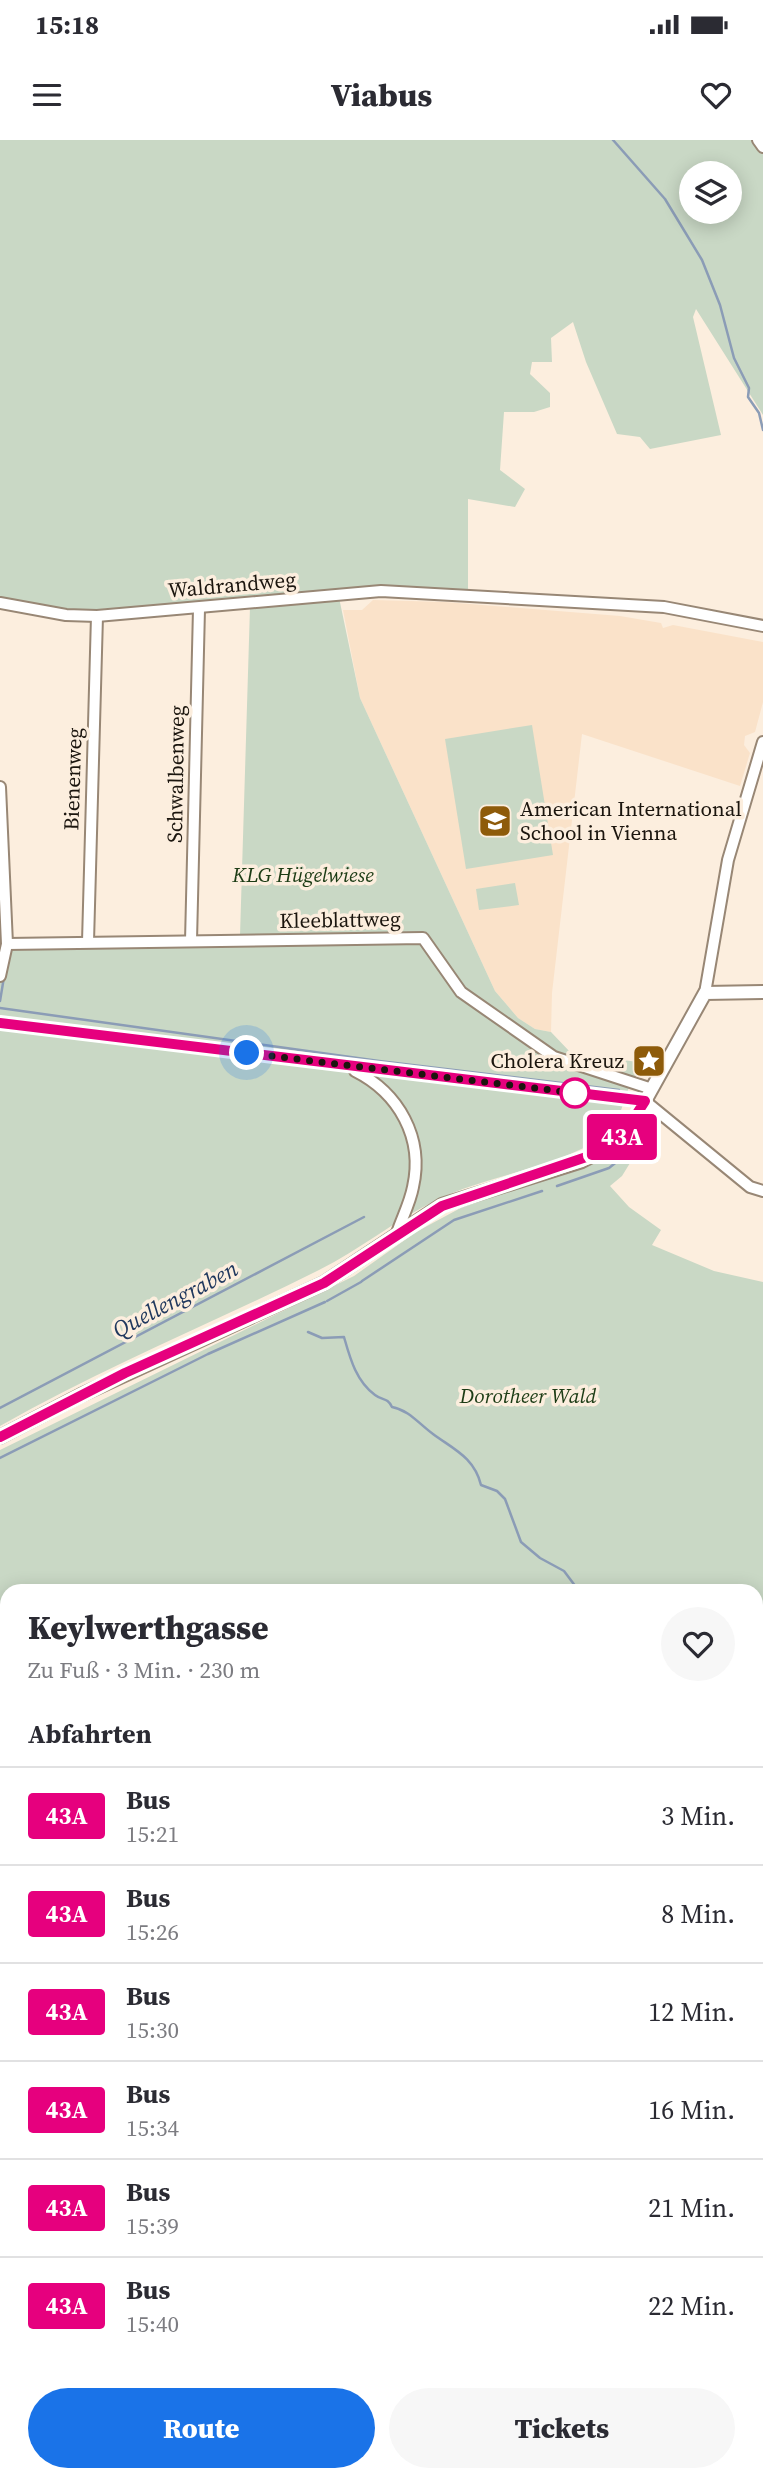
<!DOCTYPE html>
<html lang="de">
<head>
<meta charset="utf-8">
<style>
	:root { --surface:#fff; --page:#f7f7f7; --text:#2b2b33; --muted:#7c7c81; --line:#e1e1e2; --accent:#1a73e8 }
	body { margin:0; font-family:"Source Serif 4",serif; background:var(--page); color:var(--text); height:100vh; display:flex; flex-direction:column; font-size:26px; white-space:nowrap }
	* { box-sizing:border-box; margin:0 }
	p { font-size:23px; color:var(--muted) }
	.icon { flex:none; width:38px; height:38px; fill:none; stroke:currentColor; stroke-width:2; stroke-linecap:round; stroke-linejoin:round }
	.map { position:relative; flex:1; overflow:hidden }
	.details { position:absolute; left:0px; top:1444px; width:763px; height:898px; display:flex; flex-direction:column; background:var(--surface); border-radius:21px 21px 0 0; box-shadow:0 4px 18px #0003 }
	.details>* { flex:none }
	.badge { padding:0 14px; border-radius:5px; font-size:24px; line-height:46px }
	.fabs { position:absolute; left:679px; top:21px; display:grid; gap:14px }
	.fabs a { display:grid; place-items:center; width:63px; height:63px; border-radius:50%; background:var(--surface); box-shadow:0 4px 18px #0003; font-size:35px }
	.you { position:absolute; width:35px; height:35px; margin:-18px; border:5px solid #fff; border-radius:50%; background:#1a73e8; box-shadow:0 0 0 10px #1a73e833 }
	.map>.badge { position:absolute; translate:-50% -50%; box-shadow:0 0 0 4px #fff }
	h2 { padding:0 28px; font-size:26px; line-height:63px }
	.round { display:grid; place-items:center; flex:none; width:74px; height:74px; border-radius:37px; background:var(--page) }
	.overview { display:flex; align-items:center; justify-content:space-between; height:119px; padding:0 28px }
	h1 { font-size:33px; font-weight:800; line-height:52px }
	.button { display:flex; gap:14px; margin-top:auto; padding:14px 28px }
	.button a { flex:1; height:80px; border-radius:42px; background:var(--accent); color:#fff; font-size:28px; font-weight:800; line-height:80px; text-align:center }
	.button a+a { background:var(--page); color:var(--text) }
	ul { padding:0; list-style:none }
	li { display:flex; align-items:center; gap:21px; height:98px; padding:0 28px; border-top:2px solid var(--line) }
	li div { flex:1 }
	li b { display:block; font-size:26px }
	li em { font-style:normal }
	li .badge { min-width:77px; font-weight:700; text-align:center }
	.status { display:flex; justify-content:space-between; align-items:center; height:49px; padding:0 35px; background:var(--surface); direction:ltr }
	.status svg { height:19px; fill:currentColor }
	header { display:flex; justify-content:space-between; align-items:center; height:91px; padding:0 28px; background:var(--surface); font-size:32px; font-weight:800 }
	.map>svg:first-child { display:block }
	.built { fill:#fae2c9 }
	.green { fill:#c9d8c5; fill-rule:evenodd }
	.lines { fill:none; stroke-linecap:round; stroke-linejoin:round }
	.stream { stroke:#8b9cb6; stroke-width:2.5 }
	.minor-casing { stroke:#988775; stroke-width:14 }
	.major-casing { stroke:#988775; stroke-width:16 }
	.minor { stroke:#fff; stroke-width:10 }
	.major { stroke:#fff; stroke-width:12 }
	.line-casing { stroke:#fff; stroke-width:16 }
	.line { stroke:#e6007e; stroke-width:10 }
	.walk { stroke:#1b150e; stroke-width:7; stroke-dasharray:0 12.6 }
	.stop-dot { fill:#fff; stroke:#e6007e; stroke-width:3.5 }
	.labels { text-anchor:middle; stroke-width:7; stroke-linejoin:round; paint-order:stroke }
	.street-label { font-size:21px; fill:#1b150e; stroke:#fceede }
	.poi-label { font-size:21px; fill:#1b150e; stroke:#fceede; text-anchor:start }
	.park-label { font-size:21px; font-style:italic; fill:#1b3b14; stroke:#fceede }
	.water-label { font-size:23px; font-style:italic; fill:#20385e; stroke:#fceede }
</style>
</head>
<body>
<div class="status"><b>15:18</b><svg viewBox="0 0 49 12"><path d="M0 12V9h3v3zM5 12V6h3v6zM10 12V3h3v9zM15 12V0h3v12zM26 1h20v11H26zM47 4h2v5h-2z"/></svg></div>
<header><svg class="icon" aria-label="menu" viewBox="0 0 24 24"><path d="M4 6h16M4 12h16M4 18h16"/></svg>Viabus<svg class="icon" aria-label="heart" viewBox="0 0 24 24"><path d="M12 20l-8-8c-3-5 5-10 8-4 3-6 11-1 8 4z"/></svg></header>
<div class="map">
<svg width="763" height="2340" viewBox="0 0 763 2340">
	<rect width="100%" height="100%" fill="#fceede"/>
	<g class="built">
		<polygon points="373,460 445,462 620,476 661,483 663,488 673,485 763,502 763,562 755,592 745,596 744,605 750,613 740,646 582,594 552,853 551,892 535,889 518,878 495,851 360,558 343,470 362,470"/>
		<polygon points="756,2153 763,2155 763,2216 756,2215"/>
	</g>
	<g class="green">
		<path d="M0 0H763V275L696 169 693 177 721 295 650 309 640 297 617 294 586 222 573 182 551 198 552 222H532L530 234 550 253V267L534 272H504L500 330 525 349 515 367 468 359V449L337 448 360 558 495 851 518 878 535 889 551 892 571 913 645 923C639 932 632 940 628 950 621 966 620 985 604 996 556 1029 490 1034 437 1060 396 1079 360 1110 319 1130 213 1183 103 1227 0 1286V819L4 800 240 796 250 467 245 458 77 471 0 457ZM691 33H730V72H691Z"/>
		<polygon points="532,585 553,715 466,729 445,599"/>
		<polygon points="515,743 519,765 479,770 476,749"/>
		<polygon points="639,1000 643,1002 622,1036 610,1046 629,1067 661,1090 652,1105 714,1131 763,1142 763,2155 756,2153 756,1451 7,1451 7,2334 700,2334 712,2339 714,2335 724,2335 724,2340 0,2340 0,1310 354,1136 416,1092 468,1064 602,1020"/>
		<polygon points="756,2215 763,2216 763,2255 758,2281 763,2283 763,2325 756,2323"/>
	</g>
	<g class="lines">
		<g class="stream">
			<polyline points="613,0 665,59 702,120 720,165 734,218 749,248 748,257 759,273 763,290"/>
			<polyline points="0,861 4,837"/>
			<polyline points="0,868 379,921 619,950"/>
			<polyline points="557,1046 609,1028 629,1012"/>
			<polyline points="362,1141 454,1080 542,1051"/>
			<polyline points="327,1161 361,1142"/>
			<path d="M308 1192 322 1198 344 1197C350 1218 356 1241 375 1255 383 1261 387 1257 392 1267 409 1270 419 1284 433 1294 453 1309 474 1317 481 1345L497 1351 505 1359 521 1402 540 1418 564 1431 579 1451"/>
			<polyline points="0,1268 364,1077"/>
			<polyline points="0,1318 208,1214 325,1162"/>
			<polyline points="0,1711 7,1713"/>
			<polyline points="530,2334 558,2334"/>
			<polyline points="621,2334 644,2340"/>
			<polyline points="301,2340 313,2336 385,2340"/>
			<polyline points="404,2340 412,2340"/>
			<polyline points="457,2340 462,2334"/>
		</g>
		<defs>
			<g id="minor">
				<polyline points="758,0 763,7"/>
				<polyline points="0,463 66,475 97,476 381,451 664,467 763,486"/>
				<polyline points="0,647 7,804 0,836"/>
				<polyline points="191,801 199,469"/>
				<polyline points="88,802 97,476"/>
				<polyline points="7,804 423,798 461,852 554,917 652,949"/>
				<polyline points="705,853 728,720 763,602"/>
				<polyline points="0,883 645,961 750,1047 763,1051"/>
				<path d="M355 931C399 953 424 998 413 1047 410 1063 402 1078 397 1093"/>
				<polyline points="0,2290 7,2289"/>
				<polyline points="756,2327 763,2328"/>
			</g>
			<polyline id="major" points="0,1297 81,1255 324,1143 442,1065 582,1021 613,1005 635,979 705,853 763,852"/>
		</defs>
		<use href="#minor" class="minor-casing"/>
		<use href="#major" class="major-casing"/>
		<use href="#minor" class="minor"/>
		<use href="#major" class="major"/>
	</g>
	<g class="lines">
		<defs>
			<polyline id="line" points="0,883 645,961 624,994 604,1011 442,1066 324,1143 125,1233 0,1297"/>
		</defs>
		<use href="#line" class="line-casing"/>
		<use href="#line" class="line"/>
		<polyline class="walk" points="247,913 575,953"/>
	</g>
	<defs>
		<symbol id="school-square" viewBox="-11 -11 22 22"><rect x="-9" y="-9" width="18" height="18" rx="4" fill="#8e5b0a" stroke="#fceede"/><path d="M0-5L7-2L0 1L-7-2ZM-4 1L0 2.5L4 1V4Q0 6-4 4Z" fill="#fff"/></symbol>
		<symbol id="sight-square" viewBox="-11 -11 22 22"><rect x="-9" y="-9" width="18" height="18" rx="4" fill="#8e5b0a" stroke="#fceede"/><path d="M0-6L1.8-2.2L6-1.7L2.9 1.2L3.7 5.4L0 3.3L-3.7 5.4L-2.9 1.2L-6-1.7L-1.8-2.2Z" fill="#fff"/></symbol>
	</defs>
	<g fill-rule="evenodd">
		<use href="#school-square" x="476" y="662" width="38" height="38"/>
		<use href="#sight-square" x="630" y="902" width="38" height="38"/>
	</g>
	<circle class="stop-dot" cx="575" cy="953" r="14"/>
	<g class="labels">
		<g class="street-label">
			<text transform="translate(232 445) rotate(-5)" y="7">Waldrandweg</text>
			<text transform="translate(176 634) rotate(-89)" y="7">Schwalbenweg</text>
			<text transform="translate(73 639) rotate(-88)" y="7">Bienenweg</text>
			<text transform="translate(340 780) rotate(-1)" y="7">Kleeblattweg</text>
		</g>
		<g class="poi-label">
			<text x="520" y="676">American International<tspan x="520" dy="24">School in Vienna</tspan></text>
			<text x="624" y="928" text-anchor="end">Cholera Kreuz</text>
		</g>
		<g class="park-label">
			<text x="303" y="742">KLG Hügelwiese</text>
			<text x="528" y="1263">Dorotheer Wald</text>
		</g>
		<g class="water-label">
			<text transform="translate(175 1159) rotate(-28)" y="8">Quellengraben</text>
		</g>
	</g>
</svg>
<div class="fabs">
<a><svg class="icon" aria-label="layers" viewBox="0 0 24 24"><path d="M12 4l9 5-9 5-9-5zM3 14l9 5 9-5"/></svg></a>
</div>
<div class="you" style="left:247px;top:913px"></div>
<b class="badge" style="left:622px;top:997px;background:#e6007e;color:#fff">43A</b>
<section class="details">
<div class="overview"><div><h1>Keylwerthgasse</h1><p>Zu Fuß · 3 Min. · 230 m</p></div><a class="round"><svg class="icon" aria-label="heart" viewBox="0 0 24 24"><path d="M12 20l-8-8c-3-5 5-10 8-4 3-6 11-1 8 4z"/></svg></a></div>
<h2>Abfahrten</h2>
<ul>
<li><span class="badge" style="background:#e6007e;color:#fff">43A</span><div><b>Bus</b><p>15:21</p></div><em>3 Min.</em></li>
<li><span class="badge" style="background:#e6007e;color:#fff">43A</span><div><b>Bus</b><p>15:26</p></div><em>8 Min.</em></li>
<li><span class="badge" style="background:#e6007e;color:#fff">43A</span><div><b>Bus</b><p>15:30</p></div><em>12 Min.</em></li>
<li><span class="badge" style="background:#e6007e;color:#fff">43A</span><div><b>Bus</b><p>15:34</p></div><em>16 Min.</em></li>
<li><span class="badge" style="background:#e6007e;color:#fff">43A</span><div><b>Bus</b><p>15:39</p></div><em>21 Min.</em></li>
<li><span class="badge" style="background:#e6007e;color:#fff">43A</span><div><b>Bus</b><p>15:40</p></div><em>22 Min.</em></li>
</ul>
<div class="button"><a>Route</a><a>Tickets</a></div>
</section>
</div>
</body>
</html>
